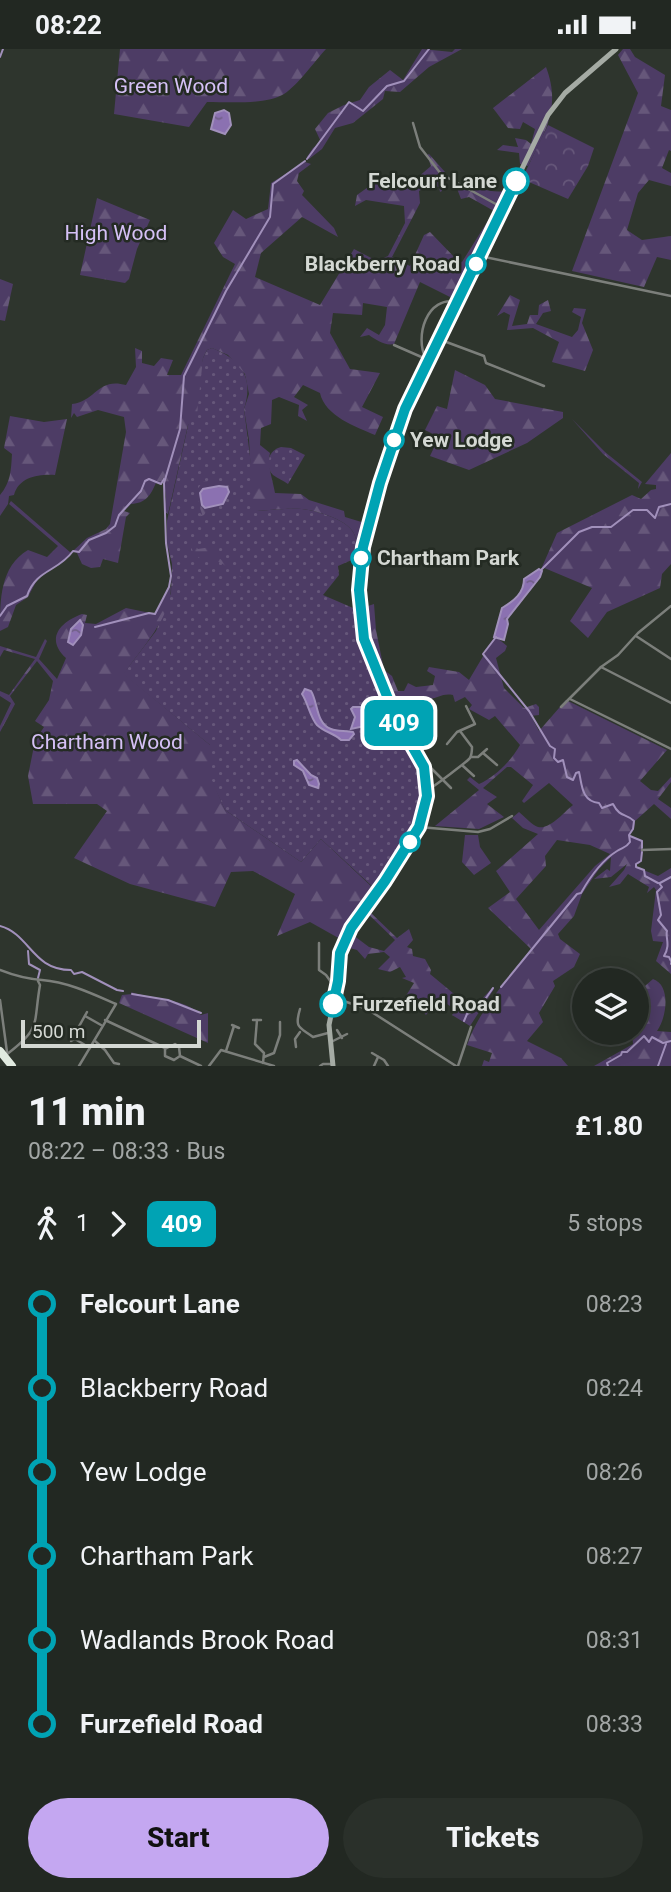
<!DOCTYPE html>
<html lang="en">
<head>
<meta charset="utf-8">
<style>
	:root { --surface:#222822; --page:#2a302a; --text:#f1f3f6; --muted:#a2a6a5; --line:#3f4440; --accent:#c4a7f1 }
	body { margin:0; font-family:Roboto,sans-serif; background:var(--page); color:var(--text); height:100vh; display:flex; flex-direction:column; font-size:26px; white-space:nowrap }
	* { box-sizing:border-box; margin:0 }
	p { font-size:23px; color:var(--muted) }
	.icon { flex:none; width:38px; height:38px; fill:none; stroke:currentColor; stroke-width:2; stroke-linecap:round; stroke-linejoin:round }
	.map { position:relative; height:1017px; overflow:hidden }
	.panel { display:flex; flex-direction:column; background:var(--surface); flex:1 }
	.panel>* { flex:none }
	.badge { padding:0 14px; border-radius:10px; font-size:24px; line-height:46px }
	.buttons { position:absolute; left:572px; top:919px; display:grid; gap:14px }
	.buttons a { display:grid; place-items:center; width:77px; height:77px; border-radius:50%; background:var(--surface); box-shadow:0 4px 18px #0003,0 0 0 2px var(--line); font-size:35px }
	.scale { position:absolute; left:21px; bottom:18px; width:180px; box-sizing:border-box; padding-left:7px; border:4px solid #d4d8d3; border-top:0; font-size:19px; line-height:24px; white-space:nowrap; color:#d4d8d3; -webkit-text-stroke:5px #242b23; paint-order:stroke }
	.map>.badge { position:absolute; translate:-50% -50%; box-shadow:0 0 0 4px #fff }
	.legs { display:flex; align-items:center; gap:10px; height:77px; padding:0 28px; font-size:23px }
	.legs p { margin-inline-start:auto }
	.head { display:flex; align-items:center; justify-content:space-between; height:119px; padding:0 28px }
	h1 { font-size:38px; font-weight:800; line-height:52px }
	.action { display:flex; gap:14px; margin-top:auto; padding:14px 28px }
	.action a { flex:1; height:80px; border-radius:42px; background:var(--accent); color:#111; font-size:28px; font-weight:800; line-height:80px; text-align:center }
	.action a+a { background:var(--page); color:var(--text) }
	ul { padding:0 28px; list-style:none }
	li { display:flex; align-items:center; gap:24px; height:84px; font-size:26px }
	li i { display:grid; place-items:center; width:10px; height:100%; margin:0 9px; background:currentColor }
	li i::after { content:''; width:18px; height:18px; margin:-9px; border:5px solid; border-radius:50%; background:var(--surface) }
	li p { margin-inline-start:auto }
	li:first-child i { background:linear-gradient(#0000 50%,currentColor 0) }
	li:last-child i { background:linear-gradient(currentColor 50%,#0000 0) }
	.status { display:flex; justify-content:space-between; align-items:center; height:49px; padding:0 35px; background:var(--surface); direction:ltr }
	.status svg { height:19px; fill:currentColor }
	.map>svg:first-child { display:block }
	.grass { fill:url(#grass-dots) }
	.forest { fill:url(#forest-firs); fill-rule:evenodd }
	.park { fill:url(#park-crowns) }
	.water { fill:url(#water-ripples); stroke:#a190bb; stroke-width:2 }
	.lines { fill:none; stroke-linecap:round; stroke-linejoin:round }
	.stream { stroke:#a190bb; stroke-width:2 }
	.street { stroke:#7c7f7b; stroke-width:2.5 }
	.secondary { stroke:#a5aba4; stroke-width:5 }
	.highway { stroke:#e1eae0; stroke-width:8 }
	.line-1-casing { stroke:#fff; stroke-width:16 }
	.line-1 { stroke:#00a3b4; stroke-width:10 }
	.stop-1-dot { fill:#fff; stroke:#00a3b4; stroke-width:3.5 }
	.labels { text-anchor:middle; stroke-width:5; stroke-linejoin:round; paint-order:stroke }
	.park-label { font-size:21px; fill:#d5c0f6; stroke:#242b23 }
	.stop-label { font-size:21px; font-weight:bold; fill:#d4d8d3; stroke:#242b23; text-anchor:start }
</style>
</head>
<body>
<div class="status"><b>08:22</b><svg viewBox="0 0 49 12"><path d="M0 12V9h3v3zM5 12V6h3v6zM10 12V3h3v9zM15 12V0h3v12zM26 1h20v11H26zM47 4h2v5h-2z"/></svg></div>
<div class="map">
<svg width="671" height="1017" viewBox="0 0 671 1017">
	<defs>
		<pattern id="grass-dots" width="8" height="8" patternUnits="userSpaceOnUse" patternTransform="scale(1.75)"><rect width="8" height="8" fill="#4d3c65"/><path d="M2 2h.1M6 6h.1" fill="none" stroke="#66577a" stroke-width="1.8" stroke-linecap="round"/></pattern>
		<pattern id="forest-firs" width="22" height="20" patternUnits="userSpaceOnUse" patternTransform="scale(1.75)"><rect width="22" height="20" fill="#4d3c65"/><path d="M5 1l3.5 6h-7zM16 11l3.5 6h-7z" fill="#66577a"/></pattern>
		<pattern id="park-crowns" width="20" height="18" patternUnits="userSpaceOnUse" patternTransform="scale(1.75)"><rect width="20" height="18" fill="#4d3c65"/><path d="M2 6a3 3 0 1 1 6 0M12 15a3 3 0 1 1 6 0" fill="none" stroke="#66577a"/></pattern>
		<pattern id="water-ripples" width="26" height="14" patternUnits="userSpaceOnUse" patternTransform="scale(1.75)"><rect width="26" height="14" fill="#8b71b1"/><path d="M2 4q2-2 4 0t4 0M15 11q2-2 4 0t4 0" fill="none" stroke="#716089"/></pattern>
	</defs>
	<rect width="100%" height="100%" fill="#2e352d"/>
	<g class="grass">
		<path d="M212 299C242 311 254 329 244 360L257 462C272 461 288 459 302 460 318 462 350 471 355 487 358 494 355 503 354 510L338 517 339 526 323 546 360 562 361 576 398 679 406 691 404 694C442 758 405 785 374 839L321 790 301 813 225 761 210 729V696L123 625 156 582 171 544 172 515 167 494V472L203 309 207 301Z"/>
		<path d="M281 398 291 399 305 406 288 435C284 432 277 429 273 426 264 415 269 401 281 398Z"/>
	</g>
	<g class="forest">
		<path d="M120 0H326C314 13 298 36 284 45 266 56 228 53 207 53L189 78 114 65Z"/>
		<polygon points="422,0 452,3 455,0 462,0 429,18 400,43 385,42 383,50 353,74 335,79 322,100 309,110 307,108 313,99 321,93 315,80 328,64 344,56 360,51 369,38 390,21 403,31"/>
		<polygon points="623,0 630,0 635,8 665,26 661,57 671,61 671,102 669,101 662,119 671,124 671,137 649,131 638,144 627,181 642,191 671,187 671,211 657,208 644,238 572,222 638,44 618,6"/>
		<path d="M546 18C561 57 546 82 528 117L520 115 519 104 497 101 503 96 518 98 515 89 526 91 531 95 535 80 523 73 520 80 508 79 493 59Z"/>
		<path d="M429 105 445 123 438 125 442 142 440 143 439 138 429 136 419 142 420 154 392 208 410 217 424 186 430 183 457 211 462 213 494 162 469 148 461 150 456 137C477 135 487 145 506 142L510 122 514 131 454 250 420 233 394 295C385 297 376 291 369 286L360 288 367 279 379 286 385 276 387 258 363 254 362 266 333 264 330 284 350 320 380 324 362 358 383 368 375 386C356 378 325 367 320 344L303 336 294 348 308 356 302 361 307 372 298 367 299 356 279 348 272 351 271 375 261 379 260 396 270 404C267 417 273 431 275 444L301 445 309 451 344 462 345 468 368 475 362 505 354 510C355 503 358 494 355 487 350 471 318 462 302 460 288 459 272 461 257 462L253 459 249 391 244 360 249 345 245 325 228 306 212 299 207 301 203 309 197 366 188 376 168 465 164 462 166 448 163 429 161 435 156 434C150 447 146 454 131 455L124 462 130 464 126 468 118 514 103 510 100 518 91 519 82 515 77 504 73 502 87 489 106 480 110 475 126 383 124 368 98 361 77 368 74 364 71 369 72 355C96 352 98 328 126 336L136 318 135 299 142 302V314L154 317 161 309 173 311 167 326H181L235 215 223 208 214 194 233 161 246 170 268 160 271 134 305 113 311 115 299 124 297 132 304 142 302 146 334 179 338 188 302 168 261 204 255 228 320 256 354 200 377 212 388 207 405 174 404 157 366 151 355 157 357 146 378 131 410 135 431 117 427 106Z"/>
		<polygon points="97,149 150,171 137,200 129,230 125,234 80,226"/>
		<polygon points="0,230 13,235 5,272 0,271"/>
		<polygon points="510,246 520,251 512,277 527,275 530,266 538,266 539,256 548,251 551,262 543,264 536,275 572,288 578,281 581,268 572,263 574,259 586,260 582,274 593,301 585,322 552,313 559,293 533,279 507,281 510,266 504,263 497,267"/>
		<polygon points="455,321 485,336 495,350 563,363 563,369 527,394 469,421 430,407 439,388 425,381 437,357 447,360"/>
		<path d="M10 367 44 373 67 370 55 426C38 425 19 428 14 446L9 447 8 455 0 467V446C11 433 11 421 12 405L4 399Z"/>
		<polygon points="572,370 605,403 642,433 638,440 639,434 603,405"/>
		<polygon points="671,404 671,515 662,525 660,539 607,563 588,589 570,572 592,539 542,518 557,484 632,446 641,450 651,441 656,440 656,436 645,435"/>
		<path d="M204 432H208V436L219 435 227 438 219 437 200 444 202 456 209 458 204 466 199 468 202 465C198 452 193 442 204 432Z"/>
		<path d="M11 452 71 504 65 511 44 524 37 531 28 548 16 556 8 578 0 582C0 550 0 518 28 501L47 508 58 497 9 455Z"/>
		<polygon points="190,492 198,500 211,498 214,505 268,547 267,548 223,515 204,506 201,510 193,504"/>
		<path d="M171 537C171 570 141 599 124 625L210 696 211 729 225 761 301 813 321 790 373 839C381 828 386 817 394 806 422 762 432 742 403 694L406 691C411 700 419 710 422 720 434 757 407 791 390 821L396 828 377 851 371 864 397 889 409 880 413 891 407 898 412 900 413 907 425 910 431 921 430 925 465 954 479 953 493 938 494 940 470 977 452 966 456 961 438 949 426 966 420 959 421 956 416 953 417 950H413L410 954 404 950 414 934 402 929 406 928 400 918 390 923 378 920 390 908 384 903 368 905 365 910 357 901 346 898 353 886 369 898 384 902 395 891 362 859 342 891 310 873 277 887 295 845 253 822 231 823 215 858 130 835 74 809 107 762 97 755H33L28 727 35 692 44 678 35 672 49 651 53 632 37 612 10 647 15 655 0 683V677L11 654 0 647V642L9 646 35 610 4 601 0 608V597L36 608 45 590 47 592 39 610 57 630 66 609C45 590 60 573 82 565L87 566 85 574 96 575 126 559 155 565Z"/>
		<path d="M374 555 376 581 384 621 392 627 398 642H404L408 634 416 638 433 636 435 627 427 622 429 618 459 623 469 631 495 587 507 597 505 602 496 609 504 639 524 659 536 655 539 658V666L531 667 539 682 566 651 667 701 640 732 651 741 658 742 671 728V733L658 750 671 759V770L654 755 635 772 634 780 629 786 642 792V810L639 815H636V818L658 827 671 819V925L656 912 663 893 653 892 651 882 656 841 654 838 647 844 649 838 628 825 620 835 609 838 624 821 627 815 611 828 594 830 607 820 610 822 611 808 599 820 582 845 574 867 558 885 560 890 580 905 574 918 553 932 555 937 539 964 543 973 527 992 561 1009 568 1017H482L484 1011 489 1013 492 1004 467 996C480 959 507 931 531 900L488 859 510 843 496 822 538 785 523 779 512 769 519 763C524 767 532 776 538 778 550 781 565 762 573 756L549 734 524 754 522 752 533 736 511 718H507L483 739 497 748 487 755 504 768 479 780 435 777 479 741 467 731 470 728 479 735C495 728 511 712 520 696L495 667 489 671 469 660 472 656 465 648 455 653 453 646C442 644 439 649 429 650 417 653 405 650 393 656 379 622 366 592 363 556L368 557ZM557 791 590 796 610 805 595 817 539 881 516 850 546 817 545 807Z"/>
		<polygon points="465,786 478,786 480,798 491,814 474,826 462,813"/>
		<path d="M653 930C671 936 667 968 657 982L671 983V1017H594L633 995 632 984H637V944Z"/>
		<path d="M131 943C155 951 184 949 201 966L208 964V994L119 954 122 946 132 945Z"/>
	</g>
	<polygon class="park" points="548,76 594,99 588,117 568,150 522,130"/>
	<g class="water">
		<polygon points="224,61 229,64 231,76 225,85 211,80 215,64"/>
		<polygon points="219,437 227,438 229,443 223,455 205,459 202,456 200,444 203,440"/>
		<path d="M539 520 542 522 540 528 507 570 508 575 504 591 494 588 502 559C514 552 524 544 524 530Z"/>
		<polygon points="80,571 83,576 81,586 73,596 68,593 71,580"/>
		<path d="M305 640 311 642C318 653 316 675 331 680 338 683 346 681 353 683L354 685 349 691H341C334 684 324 683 317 676 310 668 308 654 302 645Z"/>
		<polygon points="380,649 384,659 382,665 383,677 374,675 351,680 355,668 351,660 353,658 366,658"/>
		<polygon points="297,711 311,726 317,729 319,735 318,739 309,736 303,722 294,716 294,712"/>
	</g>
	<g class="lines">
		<g class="stream">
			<polyline points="0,8 3,0"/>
			<polyline points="307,110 349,53 363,62 387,37 404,32 429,0"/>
			<polyline points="541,521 579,483 592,478 611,478 633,461 647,461 655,469 659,458 671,455"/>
			<path d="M0 567 7 557 27 547C36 520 58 523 73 502L79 503 89 491 106 484 115 477 119 466 141 442 145 432 149 430 161 435 164 430"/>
			<polyline points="95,578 149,564 155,565 169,538 171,527 166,494 164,434 180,380 184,327 226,242 270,168 273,135 305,112"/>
			<path d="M496 588 483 605 529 662 550 697 555 700 554 709 558 713 563 711 567 728 573 731 576 724 579 723C582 735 581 752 599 754L602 759 613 755C620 769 626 764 634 772L633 780 629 786 630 793C626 799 623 798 617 802 601 812 590 828 581 844L577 845 501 938"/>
			<polyline points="630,787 642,792 642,799"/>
			<polyline points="642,803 641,812 636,815 636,818 644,821 645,827 658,834"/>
			<path d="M659 834 662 838 657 843 661 866 658 871 667 882C665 888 671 896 664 907L669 908 671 912"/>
			<polyline points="660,834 671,828"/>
			<path d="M0 877C30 885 32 921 71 921L74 925 82 923 117 941 123 942"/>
			<polyline points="28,902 29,915 40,921 38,929"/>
			<polyline points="671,914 671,915"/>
			<polyline points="132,945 168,951 201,964"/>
			<polyline points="464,972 467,965 479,959 493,939"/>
			<polyline points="608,1017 607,1014 621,1006 622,1003 627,1003 644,987 649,993 652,988 663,994 671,992"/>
			<polyline points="658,1017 666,995"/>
		</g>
		<g class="street">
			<polyline points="413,74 420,98 441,125 503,159"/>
			<polyline points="480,207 671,247"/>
			<polyline points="441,291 484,307 486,314 544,337"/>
			<polyline points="394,296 426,310"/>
			<path d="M429 311 426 310C414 288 427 246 457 253"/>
			<polyline points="636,587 671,610"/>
			<polyline points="601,618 671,654"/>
			<polyline points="570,650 671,700"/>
			<polyline points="561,658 601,618 618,606 638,584 671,557"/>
			<polyline points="447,695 457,683 475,675 466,657"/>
			<polyline points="483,704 497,716"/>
			<polyline points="471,708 478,708 487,700"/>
			<polyline points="428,716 451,739"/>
			<polyline points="463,717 474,727"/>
			<path d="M429 740C433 738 468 712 470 709 472 705 472 702 472 698L460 682"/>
			<polyline points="419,778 478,783 490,780 512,767"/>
			<polyline points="642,801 671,800"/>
			<polyline points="319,894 319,921 326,926 336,940"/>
			<path d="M0 921C15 927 27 930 42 931 68 933 93 945 116 955L79 1017"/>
			<polyline points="335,949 367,960 456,1017"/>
			<polyline points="0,951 7,1003"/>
			<path d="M300 960C294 980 300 978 313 988L328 984"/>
			<polyline points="85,967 101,976"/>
			<polyline points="105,971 165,999"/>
			<polyline points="253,971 261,971"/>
			<polyline points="257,971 255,995 264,1004 263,1014"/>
			<polyline points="232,976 239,979"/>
			<polyline points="77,981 87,963"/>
			<polyline points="337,981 342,989"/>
			<polyline points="71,992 75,990 90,999"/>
			<polyline points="95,992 105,1001 114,1014 119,1015"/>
			<polyline points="331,993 347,985"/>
			<polyline points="296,998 295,990 300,983"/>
			<polyline points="226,1002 234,977"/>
			<polyline points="372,1004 384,1011 388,1017"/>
			<path d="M6 1006C42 979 33 976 40 936L38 932"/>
			<polyline points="180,1007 179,998 175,995 165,1000 165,1007 174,1011 180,1007 201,1017"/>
			<polyline points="264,1008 274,1004 280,986 280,973"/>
			<polyline points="209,1017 221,1001 274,1017"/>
			<polyline points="320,1017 323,1015 333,1015"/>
			<polyline points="374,1017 378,1008"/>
			<polyline points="458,1017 471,978"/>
		</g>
		<polyline class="secondary" points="333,1017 329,976 338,932 340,904 351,879 385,832 419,778 425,761 428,740 424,718 395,667 364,590 359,541 363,498 380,434 405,361 548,66 565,44 616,0"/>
		<polyline class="highway" points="0,1002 12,1017"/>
	</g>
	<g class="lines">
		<defs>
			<polyline id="line-1" points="333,955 338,932 340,904 351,879 385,832 419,778 427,747 424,718 395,667 364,590 359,541 363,498 380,434 405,360 516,132"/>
		</defs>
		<use href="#line-1" class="line-1-casing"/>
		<use href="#line-1" class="line-1"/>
	</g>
	<g class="stop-1-dot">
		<circle cx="516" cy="132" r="12"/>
		<circle cx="476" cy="215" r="9"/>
		<circle cx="394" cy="391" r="9"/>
		<circle cx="361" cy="509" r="9"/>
		<circle cx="410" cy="793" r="9"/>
		<circle cx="333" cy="955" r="12"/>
	</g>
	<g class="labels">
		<g class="park-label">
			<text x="171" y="44">Green Wood</text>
			<text x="116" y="191">High Wood</text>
			<text x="107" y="700">Chartham Wood</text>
		</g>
		<g class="stop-label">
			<text x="497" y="139" text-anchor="end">Felcourt Lane</text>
			<text x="460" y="222" text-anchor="end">Blackberry Road</text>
			<text x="410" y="398">Yew Lodge</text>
			<text x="377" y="516">Chartham Park</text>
			<text x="352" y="962">Furzefield Road</text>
		</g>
	</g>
</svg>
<div class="buttons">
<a><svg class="icon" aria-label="layers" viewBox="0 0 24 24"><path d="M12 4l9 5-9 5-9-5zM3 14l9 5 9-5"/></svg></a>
</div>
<div class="scale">500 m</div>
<b class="badge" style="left:399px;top:674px;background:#00a3b4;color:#fff">409</b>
</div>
<section class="panel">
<div class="head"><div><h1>11 min</h1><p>08:22 – 08:33 · Bus</p></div><b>£1.80</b></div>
<div class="legs"><svg class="icon" aria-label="walk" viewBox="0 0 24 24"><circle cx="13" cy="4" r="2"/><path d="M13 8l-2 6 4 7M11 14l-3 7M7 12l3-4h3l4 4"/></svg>1<svg class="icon" aria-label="forward" viewBox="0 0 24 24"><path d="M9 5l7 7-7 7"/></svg><b class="badge" style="background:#00a3b4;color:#fff">409</b><p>5 stops</p></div>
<ul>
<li><i style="color:#00a3b4"></i><b>Felcourt Lane</b><p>08:23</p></li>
<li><i style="color:#00a3b4"></i><span>Blackberry Road</span><p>08:24</p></li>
<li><i style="color:#00a3b4"></i><span>Yew Lodge</span><p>08:26</p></li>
<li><i style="color:#00a3b4"></i><span>Chartham Park</span><p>08:27</p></li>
<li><i style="color:#00a3b4"></i><span>Wadlands Brook Road</span><p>08:31</p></li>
<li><i style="color:#00a3b4"></i><b>Furzefield Road</b><p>08:33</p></li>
</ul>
<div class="action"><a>Start</a><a>Tickets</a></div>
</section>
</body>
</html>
